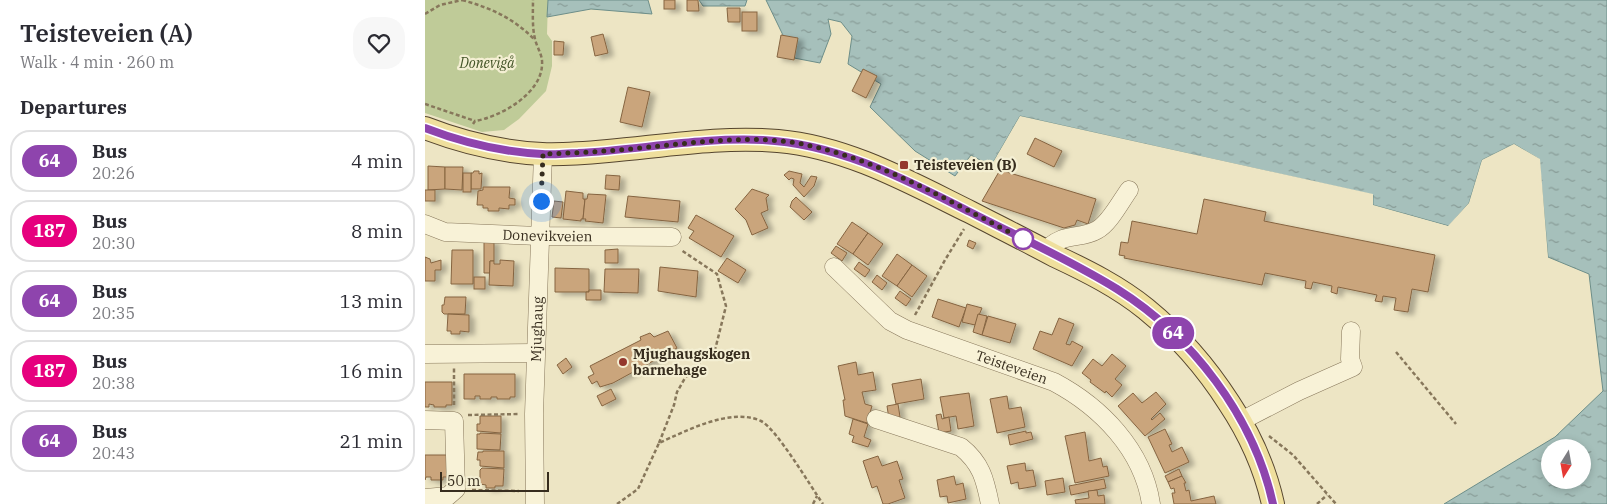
<!DOCTYPE html>
<html lang="en">
<head>
<meta charset="utf-8">
<style>
	:root { --surface:#fff; --page:#f7f7f7; --text:#2b2b33; --muted:#7c7c81; --line:#e1e1e2 }
	body { margin:0; font-family:"IBM Plex Serif",serif; background:var(--page); color:var(--text); height:100vh; display:flex; flex-direction:column; font-size:19px; white-space:nowrap }
	* { box-sizing:border-box; margin:0 }
	p { font-size:16px; color:var(--muted) }
	.icon { flex:none; width:28px; height:28px; fill:none; stroke:currentColor; stroke-width:2; stroke-linecap:round; stroke-linejoin:round }
	.map { position:relative; flex:1; overflow:hidden }
	.details { display:flex; flex-direction:column; background:var(--surface); width:425px }
	.details>* { flex:none }
	.badge { padding:0 10px; border-radius:16px; font-size:18px; line-height:32px }
	.needle { width:32px; rotate:191deg }
	.tools { position:absolute; left:1116px; top:439px; display:grid; gap:10px }
	.tools a { display:grid; place-items:center; width:50px; height:50px; border-radius:50%; background:var(--surface); box-shadow:0 2px 8px #0003; font-size:25px }
	.scale { position:absolute; left:15px; bottom:12px; width:109px; box-sizing:border-box; padding-left:5px; border:2px solid #372d1e; border-top:0; font-size:14px; line-height:18px; white-space:nowrap; color:#372d1e; -webkit-text-stroke:4px #f4efd3; paint-order:stroke }
	.you { position:absolute; width:25px; height:25px; margin:-12px; border:4px solid #fff; border-radius:50%; background:#1a73e8; box-shadow:0 0 0 8px #1a73e833 }
	.map>.badge { position:absolute; translate:-50% -50%; box-shadow:0 0 0 2px #fff }
	h2 { padding:0 20px; font-size:19px; line-height:45px }
	.round { display:grid; place-items:center; flex:none; width:52px; height:52px; border-radius:20px; background:var(--page) }
	.head { display:flex; align-items:center; justify-content:space-between; height:85px; padding:0 20px }
	h1 { font-size:24px; font-weight:600; line-height:38px }
	ul { padding:0; list-style:none }
	li { display:flex; align-items:center; gap:15px; height:62px; margin:0 10px 8px; padding:0 10px; border:2px solid var(--line); border-radius:20px }
	li div { flex:1 }
	li b { display:block; font-size:19px }
	li em { font-style:normal }
	li .badge { min-width:55px; font-weight:700; text-align:center }
	main { display:flex; flex:1; min-height:0 }
	.map>svg:first-child { display:block }
	.park { fill:#bfcb98 }
	.water { fill:url(#water-ripples); stroke:#6d8e89; fill-rule:evenodd }
	.pier { fill:#ede5c4 }
	.building { fill:#caa57b; stroke:#856441; filter:url(#shadow) }
	.lines { fill:none; stroke-linecap:round; stroke-linejoin:round }
	.minor-casing { stroke:#87775b; stroke-width:19 }
	.major-casing { stroke:#55452f; stroke-width:24 }
	.path { stroke:#87775b; stroke-width:2.5; stroke-dasharray:4 2.5; stroke-linecap:butt }
	.minor { stroke:#f8f2d7; stroke-width:18 }
	.major { stroke:#efdf9d; stroke-width:22 }
	.line-casing { stroke:#fff; stroke-width:11 }
	.line { stroke:#8e44ad; stroke-width:8 }
	.walk { stroke:#372d1e; stroke-width:5; stroke-dasharray:0 9 }
	.poi-dot { fill:#94382d; stroke:#f4efd3; stroke-width:2 }
	.stop-dot { fill:#fff; stroke:#8e44ad; stroke-width:2.5 }
	.labels { text-anchor:middle; stroke-width:4.5; stroke-linejoin:round; paint-order:stroke }
	.park-label { font-size:14px; font-style:italic; fill:#425326; stroke:#f4efd3 }
	.poi-label { font-size:14px; font-weight:bold; fill:#372d1e; stroke:#f4efd3; text-anchor:start }
	.street-label { font-size:14px; fill:#372d1e; stroke:#f4efd3 }
</style>
</head>
<body>
<main>
<section class="details">
<div class="head"><div><h1>Teisteveien (A)</h1><p>Walk · 4 min · 260 m</p></div><a class="round"><svg class="icon" aria-label="heart" viewBox="0 0 24 24"><path d="M12 20l-8-8c-3-5 5-10 8-4 3-6 11-1 8 4z"/></svg></a></div>
<h2>Departures</h2>
<ul>
<li><span class="badge" style="background:#8e44ad;color:#fff">64</span><div><b>Bus</b><p>20:26</p></div><em>4 min</em></li>
<li><span class="badge" style="background:#e6007e;color:#fff">187</span><div><b>Bus</b><p>20:30</p></div><em>8 min</em></li>
<li><span class="badge" style="background:#8e44ad;color:#fff">64</span><div><b>Bus</b><p>20:35</p></div><em>13 min</em></li>
<li><span class="badge" style="background:#e6007e;color:#fff">187</span><div><b>Bus</b><p>20:38</p></div><em>16 min</em></li>
<li><span class="badge" style="background:#8e44ad;color:#fff">64</span><div><b>Bus</b><p>20:43</p></div><em>21 min</em></li>
</ul>
</section>
<div class="map">
<svg width="1182" height="504" viewBox="0 0 1182 504">
	<defs>
		<pattern id="water-ripples" width="26" height="14" patternUnits="userSpaceOnUse" patternTransform="scale(1.25)"><rect width="26" height="14" fill="#a6c0bb"/><path d="M2 4q2-2 4 0t4 0M15 11q2-2 4 0t4 0" fill="none" stroke="#889c97"/></pattern>
		<filter id="shadow"><feDropShadow dx="5.5" dy="3" stdDeviation="2.5" flood-color="#0004"/></filter>
	</defs>
	<rect width="100%" height="100%" fill="#ede5c4"/>
	<polygon class="park" points="0,0 123,0 122,34 127,41 127,66 121,91 94,119 79,130 57,132 0,113"/>
	<g class="water">
		<polygon points="123,0 223,0 227,14 166,9 122,17"/>
		<polygon points="274,0 322,0 320,6 278,6"/>
		<path d="M341 0H1182V504H1019L1130 437 1178 391 1164 274 1123 257 1114 159 1089 144 1057 160 1044 203 1024 226 948 205V195L595 116 566 166 546 155 530 176 490 151 445 107 456 84 423 64 427 36 416 22 403 19 406 34 395 63 369 58ZM1125 448H1158V480H1125Z"/>
	</g>
	<polygon class="pier" points="595,116 948,194 948,205 1023,226 1044,203 1057,160 1089,144 1115,159 1123,257 1120,257 1112,160 1089,147 1059,162 1046,204 1023,229 947,208 946,206 946,196 596,119 568,167 566,166"/>
	<g class="building">
		<rect x="239" y="0" width="11" height="9"/>
		<polygon points="262,0 273,0 274,11 262,11"/>
		<polygon points="302,8 315,8 315,22 303,22"/>
		<rect x="317" y="12" width="15" height="19"/>
		<polygon points="178,34 183,53 170,56 166,37"/>
		<polygon points="356,35 373,38 369,60 352,57"/>
		<polygon points="129,41 139,42 138,55 129,55"/>
		<polygon points="438,69 452,76 441,98 427,91"/>
		<polygon points="203,87 225,92 217,127 195,122"/>
		<polygon points="610,138 637,151 629,167 602,154"/>
		<polygon points="3,166 20,167 20,189 3,190"/>
		<polygon points="20,167 38,167 37,190 20,189"/>
		<polygon points="575,170 671,199 663,224 652,220 650,225 639,228 557,201"/>
		<polygon points="49,171 54,171 54,174 57,173 56,189 46,189 46,173 48,173"/>
		<polygon points="364,171 377,174 375,183 379,187 386,176 392,177 389,186 379,197 368,185 369,179 366,178 364,180 359,175"/>
		<rect x="38" y="173" width="8" height="19"/>
		<polygon points="181,175 195,176 194,190 180,189"/>
		<polygon points="58,187 85,187 84,198 90,199 90,205 84,205 84,209 74,208 74,211 63,211 63,208 58,208 58,205 52,205 53,191 58,190"/>
		<polygon points="327,189 344,195 341,198 343,210 336,213 343,228 327,235 321,220 310,209"/>
		<rect x="0" y="190" width="10" height="11"/>
		<polygon points="141,191 158,193 158,199 160,199 158,219 156,219 156,221 138,219"/>
		<polygon points="163,194 181,195 178,223 160,221 161,219 158,219 160,199 162,199"/>
		<polygon points="203,196 255,201 253,222 200,217"/>
		<polygon points="371,197 387,212 379,220 365,207 367,201"/>
		<polygon points="779,199 841,212 839,221 1010,255 1003,292 987,289 983,312 969,310 971,298 958,296 957,302 950,301 952,295 913,287 912,294 906,292 907,286 888,282 886,289 880,288 881,281 840,273 837,285 699,258 700,256 694,255 696,242 703,243 707,221 772,234"/>
		<polygon points="129,201 138,202 136,218 127,217"/>
		<polygon points="271,215 309,236 296,257 264,238 269,231 263,228"/>
		<polygon points="427,222 443,233 428,254 412,244"/>
		<polygon points="443,233 458,244 443,265 428,254"/>
		<polygon points="544,240 551,243 548,249 542,246"/>
		<polygon points="59,241 69,241 69,261 65,261 65,273 59,273"/>
		<polygon points="411,246 422,253 417,261 406,253"/>
		<polygon points="193,249 193,263 180,263 180,250"/>
		<polygon points="27,250 48,250 48,284 26,284"/>
		<polygon points="472,254 487,265 472,286 457,276"/>
		<polygon points="0,257 5,259 6,263 16,260 16,270 10,270 10,281 0,281"/>
		<polygon points="302,258 321,270 313,283 293,271"/>
		<polygon points="75,260 89,261 88,286 64,285 65,261 69,261 69,264 75,264"/>
		<polygon points="434,262 445,270 440,277 429,269"/>
		<polygon points="487,265 502,276 487,297 472,286"/>
		<polygon points="235,267 273,271 271,297 233,291"/>
		<polygon points="130,268 164,269 164,292 130,292"/>
		<polygon points="180,269 214,269 213,293 179,292"/>
		<polygon points="452,275 462,283 457,290 447,282"/>
		<rect x="49" y="277" width="11" height="12"/>
		<polygon points="164,290 176,290 176,300 161,300 161,292 164,292"/>
		<polygon points="475,291 486,299 481,306 470,298"/>
		<polygon points="20,297 41,297 40,314 19,314 17,312 17,305 19,305"/>
		<polygon points="513,299 541,308 534,327 507,317"/>
		<polygon points="542,304 557,308 550,325 537,322"/>
		<polygon points="23,314 44,315 44,332 35,331 35,334 26,334 26,331 22,331"/>
		<polygon points="553,314 562,316 557,335 548,332"/>
		<polygon points="563,316 591,324 585,343 557,335"/>
		<polygon points="634,318 649,324 641,344 645,345 647,341 658,347 647,366 608,349 615,331 627,335"/>
		<polygon points="243,331 252,348 188,383 175,387 172,381 167,384 163,377 169,374 165,366 216,340 215,337 225,333 229,337"/>
		<polygon points="687,354 701,366 690,379 697,385 687,397 681,391 680,393 665,382 666,380 657,373 668,359 677,366"/>
		<polygon points="141,358 147,367 138,374 132,365"/>
		<polygon points="431,362 433,375 448,372 451,390 437,392 440,404 447,406 442,423 420,416 418,400 420,400 413,366"/>
		<polygon points="39,374 90,374 90,397 85,397 85,399 72,399 72,397 66,397 66,399 55,399 55,396 50,396 50,399 39,399"/>
		<polygon points="496,379 499,399 471,404 467,384"/>
		<polygon points="0,382 27,382 27,405 21,405 21,407 9,407 9,405 4,404 4,407 0,407"/>
		<polygon points="186,389 191,399 177,406 172,396"/>
		<polygon points="731,392 741,404 726,419 727,420 735,413 740,419 720,436 693,406 708,393 717,403"/>
		<polygon points="544,393 549,426 533,429 531,416 519,418 515,397"/>
		<polygon points="582,396 584,409 596,407 600,427 572,433 565,399"/>
		<polygon points="473,404 475,417 464,419 462,406"/>
		<polygon points="516,414 517,419 524,417 526,431 514,433 511,415"/>
		<polygon points="55,416 76,416 76,433 52,431 52,424 55,424"/>
		<polygon points="428,419 443,424 439,437 446,440 443,447 427,442 429,436 424,434"/>
		<polygon points="740,429 747,444 744,445 747,452 757,447 764,462 740,473 723,437"/>
		<polygon points="601,431 601,433 606,432 608,439 585,445 583,435"/>
		<polygon points="660,432 664,461 676,458 678,467 682,466 684,476 650,483 640,436"/>
		<polygon points="55,433 76,434 75,450 52,449 52,434 55,434"/>
		<polygon points="58,451 79,451 79,468 55,466 55,460 52,460 53,452 58,452"/>
		<polygon points="0,455 25,455 24,477 18,477 18,480 6,480 6,477 1,477 0,480"/>
		<polygon points="453,456 457,466 472,461 478,479 474,480 480,498 463,504 458,504 452,486 447,488 438,461"/>
		<polygon points="600,463 601,471 608,470 611,486 594,489 593,482 586,484 582,466"/>
		<polygon points="57,468 79,469 78,486 70,486 70,488 61,488 61,485 55,484 55,470"/>
		<polygon points="754,469 757,476 743,482 740,476"/>
		<polygon points="529,476 531,485 538,483 541,499 523,503 522,496 515,497 512,480"/>
		<polygon points="757,476 761,483 759,483 761,491 764,490 766,501 789,496 791,504 749,504 747,493 750,493 749,488 746,489 743,482"/>
		<polygon points="638,478 640,492 622,495 620,481"/>
		<polygon points="679,479 681,488 646,495 644,486"/>
		<polygon points="672,490 673,496 679,495 680,504 651,504 650,500 664,498 663,491"/>
	</g>
	<g class="lines">
		<defs>
			<g id="minor">
				<path id="s1" d="M0 224 20 232 114 236 247 237"/>
				<path d="M621 251C636 232 655 240 672 230 684 224 696 201 704 190"/>
				<path id="s2" d="M409 267 465 321 482 330 629 382C676 407 718 450 726 504"/>
				<polyline points="0,354 110,353"/>
				<path d="M451 419 536 447C556 463 560 479 565 504"/>
				<polyline points="0,420 29,421 31,489 23,496 0,498"/>
				<polyline points="816,421 874,391 928,367 925,359 926,331"/>
				<path id="s3" d="M110 504 109 414 118 154"/>
			</g>
			<path id="major" d="M0 128C36 142 78 152 117 154 139 155 161 153 183 151 239 146 297 136 353 141 422 147 484 182 545 212 574 227 602 241 630 256 662 271 694 287 721 309 754 336 781 367 804 403 824 433 840 468 848 504"/>
		</defs>
		<use href="#minor" class="minor-casing"/>
		<use href="#major" class="major-casing"/>
		<g class="path">
			<path d="M37 0C66 8 88 18 109 39"/>
			<polyline points="0,14 15,5 37,0"/>
			<polyline points="0,104 50,121"/>
			<path d="M48 124 50 121C75 117 116 94 117 65 118 55 112 48 110 39 107 27 108 12 108 0"/>
			<polyline points="490,315 520,260 539,229"/>
			<polyline points="971,352 1031,424"/>
			<polyline points="29,405 29,368"/>
			<polyline points="43,415 95,414"/>
			<polyline points="844,436 868,455 911,504"/>
			<polyline points="234,443 249,405 252,392 260,378 280,357 290,350 301,306 292,274 256,250"/>
			<polyline points="47,490 94,491"/>
			<path d="M192 504 213 489 234 443C261 431 306 407 336 421 351 428 386 487 398 504"/>
			<polyline points="388,504 392,496"/>
			<polyline points="892,504 902,495"/>
		</g>
		<use href="#minor" class="minor"/>
		<use href="#major" class="major"/>
	</g>
	<g class="lines">
		<defs>
			<path id="line" d="M0 128C36 142 78 152 117 154 129 155 141 153 153 153 214 150 276 137 338 140 414 144 479 179 545 212 594 237 645 260 692 289 767 336 829 417 848 504"/>
		</defs>
		<use href="#line" class="line-casing"/>
		<use href="#line" class="line"/>
		<path class="walk" d="M116 201 118 154C153 153 188 151 224 147 276 142 331 134 382 145 461 162 532 206 604 242L598 239"/>
	</g>
	<g class="poi-dot">
		<rect x="474" y="160" width="10" height="10" rx="2.5"/>
		<circle cx="198" cy="362" r="5"/>
	</g>
	<circle class="stop-dot" cx="598" cy="239" r="10"/>
	<g class="labels">
		<g class="park-label">
			<text x="62" y="68">Donevigå</text>
		</g>
		<g class="poi-label">
			<text x="489" y="170">Teisteveien (B)</text>
			<text x="208" y="359">Mjughaugskogen<tspan x="208" dy="16">barnehage</tspan></text>
		</g>
		<g class="street-label">
			<text dy="5" stroke="none"><textPath href="#s1" startOffset="124">Donevikveien</textPath></text>
			<text dy="5" stroke="none"><textPath href="#s3" startOffset="175">Mjughaug</textPath></text>
			<text dy="5" stroke="none"><textPath href="#s2" startOffset="208">Teisteveien</textPath></text>
		</g>
	</g>
</svg>
<div class="tools">
<a><svg class="needle" viewBox="-14 -14 28 28"><path d="M0-13l5 13h-10z" fill="#e53935"/><path d="M0 13l5-13h-10z" fill="#7c7c81"/></svg></a>
</div>
<div class="scale">50 m</div>
<div class="you" style="left:116px;top:201px"></div>
<b class="badge" style="left:748px;top:333px;background:#8e44ad;color:#fff">64</b>
</div>
</main>
</body>
</html>
